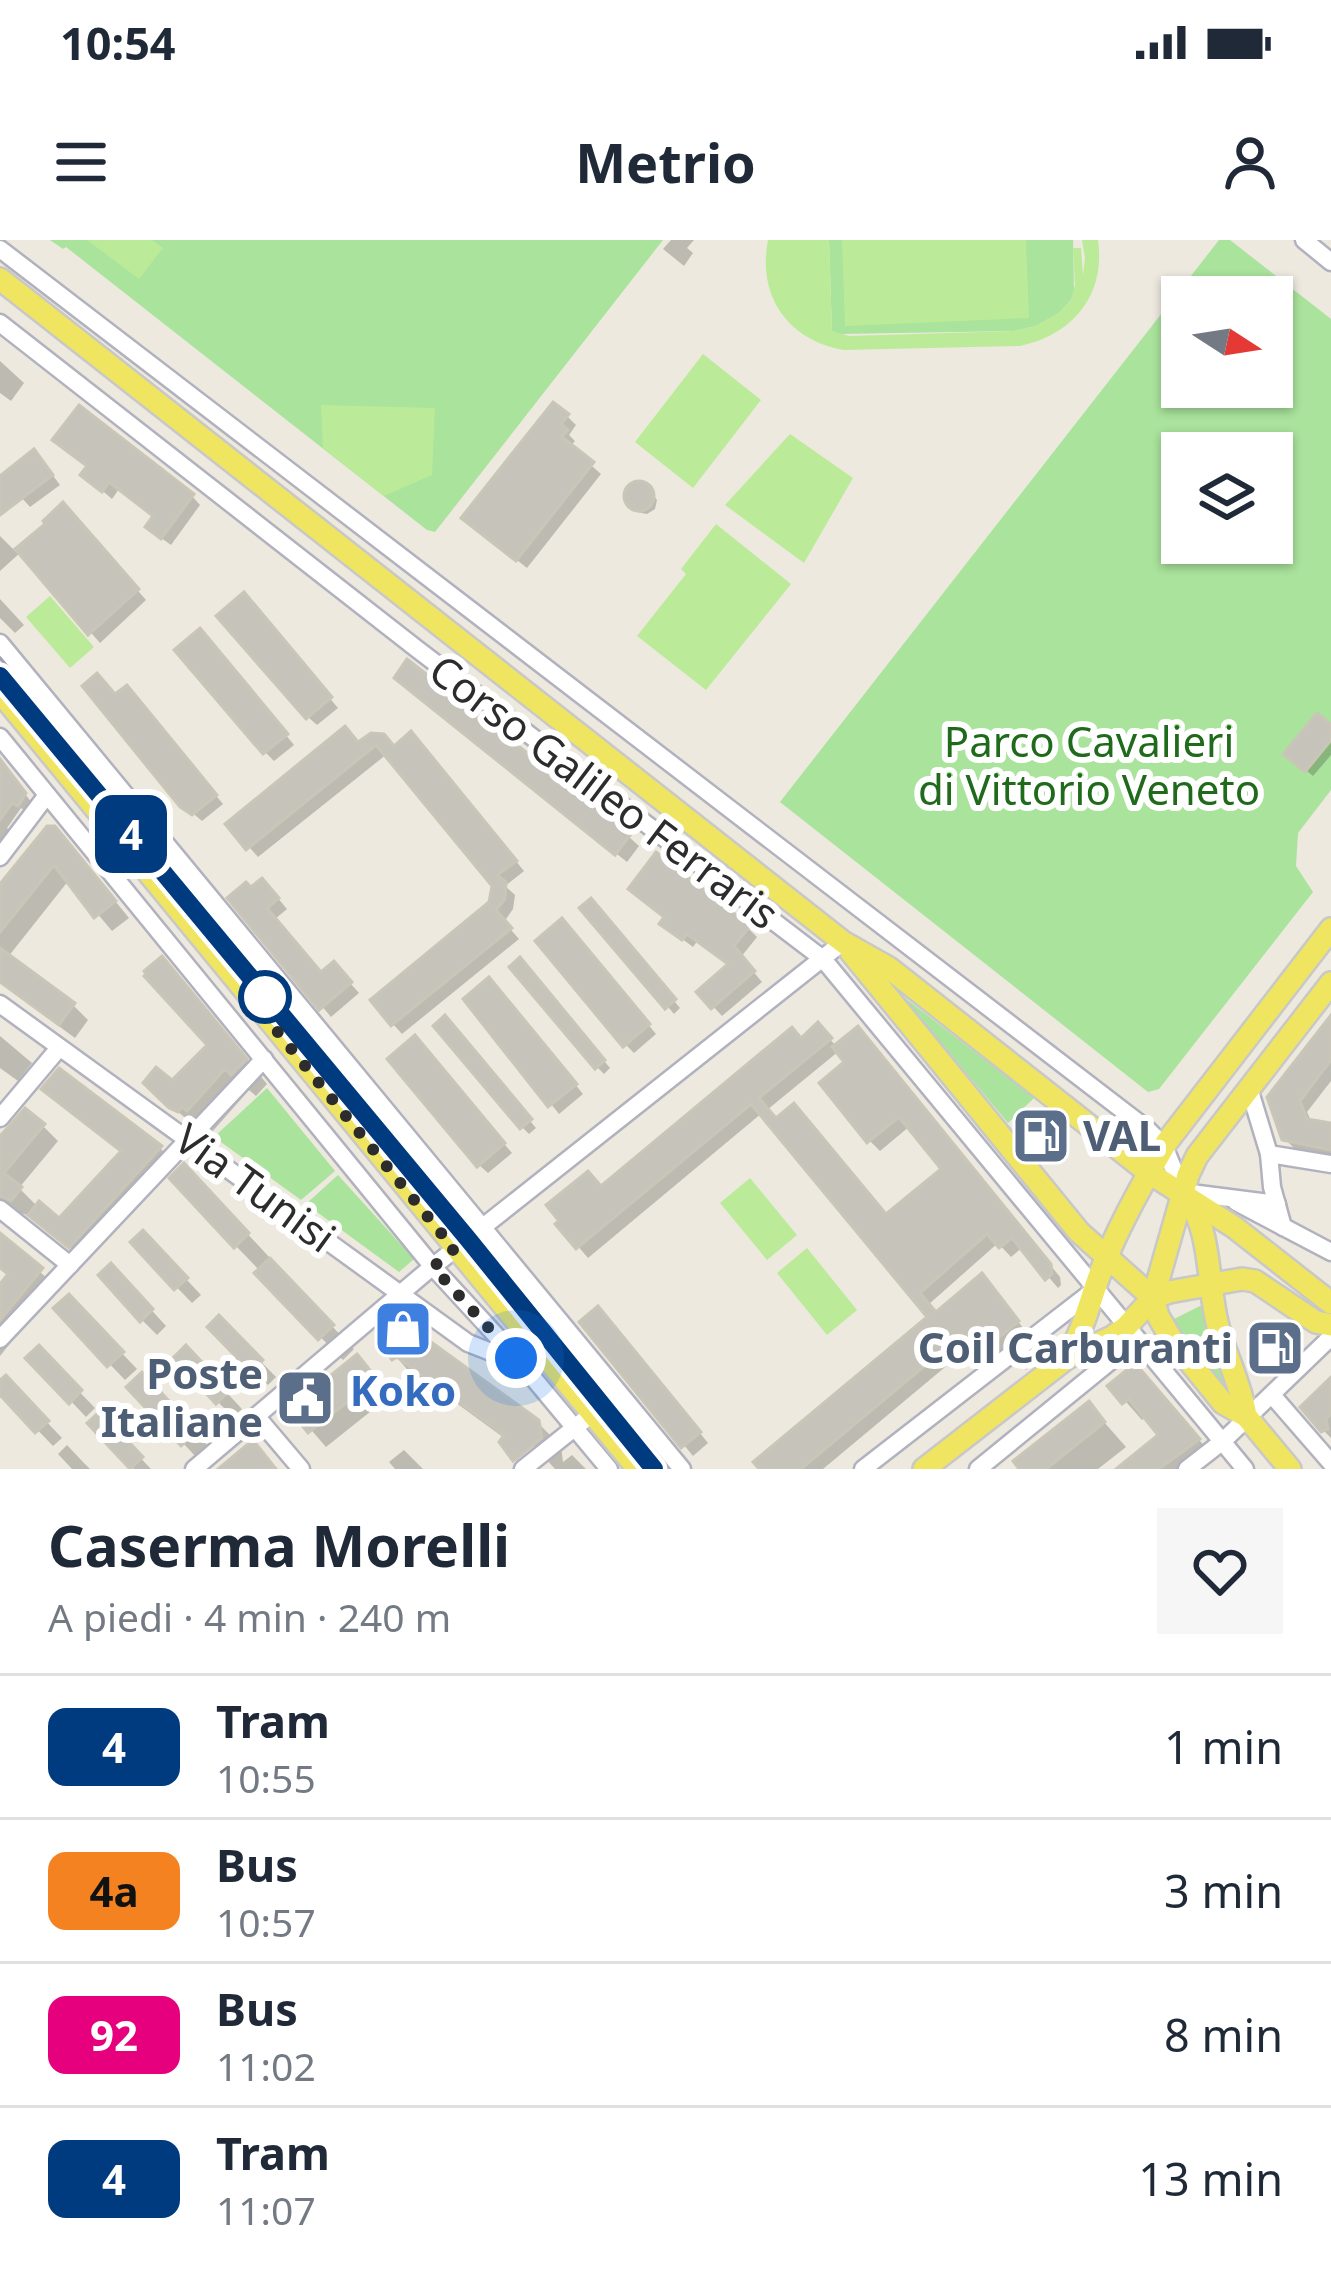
<!DOCTYPE html>
<html lang="it">
<head>
<meta charset="utf-8">
<style>
	:root { --surface:#fff; --page:#f6f6f7; --text:#1f2937; --muted:#747a83; --line:#e0e1e3 }
	body { margin:0; font-family:"Noto Sans",sans-serif; background:var(--page); color:var(--text); height:100vh; display:flex; flex-direction:column; font-size:45px; white-space:nowrap }
	* { box-sizing:border-box; margin:0 }
	p { font-size:39px; color:var(--muted) }
	.icon { flex:none; width:66px; height:66px; fill:none; stroke:currentColor; stroke-width:2; stroke-linecap:round; stroke-linejoin:round }
	.map { position:relative; height:1229px; overflow:hidden }
	.drawer { display:flex; flex-direction:column; background:var(--surface); flex:1 }
	.drawer>* { flex:none }
	.badge { padding:0 24px; border-radius:18px; font-size:42px; line-height:78px }
	.needle { width:78px; rotate:102deg }
	.fabs { position:absolute; left:1161px; top:36px; display:grid; gap:24px }
	.fabs a { display:grid; place-items:center; width:132px; height:132px; border-radius:0px; background:var(--surface); box-shadow:0 3px 9px #0004; font-size:60px }
	.you { position:absolute; width:60px; height:60px; margin:-30px; border:9px solid #fff; border-radius:50%; background:#1a73e8; box-shadow:0 0 0 18px #1a73e833 }
	.map>.badge { position:absolute; translate:-50% -50%; box-shadow:0 0 0 6px #fff }
	.round { display:grid; place-items:center; flex:none; width:126px; height:126px; border-radius:0px; background:var(--page) }
	.summary { display:flex; align-items:center; justify-content:space-between; height:204px; padding:0 48px }
	h1 { font-size:57px; font-weight:700; line-height:90px }
	ul { padding:0; list-style:none }
	li { display:flex; align-items:center; gap:36px; height:144px; padding:0 48px; border-top:3px solid var(--line) }
	li div { flex:1 }
	li b { display:block; font-size:45px }
	li em { font-style:normal }
	li .badge { min-width:132px; font-weight:700; text-align:center }
	.status { display:flex; justify-content:space-between; align-items:center; height:84px; padding:0 60px; background:var(--surface); direction:ltr }
	.status svg { height:33px; fill:currentColor }
	header { display:flex; justify-content:space-between; align-items:center; height:156px; padding:0 48px; background:var(--surface); font-size:54px; font-weight:700 }
	.map>svg:first-child { display:block }
	.green { fill:#a9e39c; fill-rule:evenodd }
	.pitch { fill:#bbeb98 }
	.shadow { fill:#0003; fill-rule:evenodd }
	.building { fill:#c6c3ba; stroke:#c9c6b8; stroke-width:3 }
	.lines { fill:none; stroke-linecap:round; stroke-linejoin:round }
	.minor-casing { stroke:#b2b2bf; stroke-width:21 }
	.major-casing { stroke:#c8c8c8; stroke-width:26 }
	.minor { stroke:#fff; stroke-width:16 }
	.major { stroke:#f0e561; stroke-width:21 }
	.tram { stroke:#a1a1b6; stroke-width:3 }
	.line-casing { stroke:#fff; stroke-width:27 }
	.line { stroke:#003b80; stroke-width:18 }
	.walk { stroke:#2c2c2c; stroke-width:12; stroke-dasharray:0 21.6 }
	.stop-dot { fill:#fff; stroke:#003b80; stroke-width:6 }
	.labels { text-anchor:middle; stroke-width:12; stroke-linejoin:round; paint-order:stroke }
	.park-label { font-size:42px; fill:#1f6a1b; stroke:#fff }
	.street-label { font-size:42px; fill:#2c2c2c; stroke:#fff }
	.service-label { font-size:42px; font-weight:bold; fill:#4e5e75; stroke:#fff; text-anchor:end }
	.shop-label { font-size:42px; font-weight:bold; fill:#366cbe; stroke:#fff }
</style>
</head>
<body>
<div class="status"><b>10:54</b><svg viewBox="0 0 49 12"><path d="M0 12V9h3v3zM5 12V6h3v6zM10 12V3h3v9zM15 12V0h3v12zM26 1h20v11H26zM47 4h2v5h-2z"/></svg></div>
<header><svg class="icon" aria-label="menu" viewBox="0 0 24 24"><path d="M4 6h16M4 12h16M4 18h16"/></svg>Metrio<svg class="icon" aria-label="person" viewBox="0 0 24 24"><circle cx="12" cy="8" r="4"/><path d="M4 21q1-7 8-7t8 7"/></svg></header>
<div class="map">
<svg width="1331" height="1229" viewBox="0 0 1331 1229">
	<rect width="100%" height="100%" fill="#ede9df"/>
	<g class="green">
		<polygon points="50,0 663,0 435,292 427,290 66,7 63,9"/>
		<polygon points="829,0 1073,0 1074,51 1071,60 1059,73 1036,86 1014,91 839,94 832,92"/>
		<path d="M1219 0H1230L1331 79V550L1298 593 1296 626 1313 652 1159 849 1148 852 780 562ZM1182 57H1272V147H1182ZM1182 213H1272V303H1182Z"/>
		<polygon points="900,754 1034,858 1008,883"/>
		<polygon points="267,848 335,931 301,960 214,897"/>
		<polygon points="338,935 414,1019 399,1032 306,964"/>
		<polygon points="1202,1065 1205,1067 1234,1161 1170,1081"/>
	</g>
	<g class="pitch">
		<polygon points="87,0 152,0 163,8 139,39"/>
		<path d="M768 0H829L832 91 849 96 1014 91 1036 86 1059 73 1071 60 1075 45 1073 8H1081L1083 35 1085 18 1082 0H1098C1106 55 1073 95 1020 106L843 110C787 100 757 55 768 0Z"/>
		<polygon points="842,0 1026,0 1029,78 845,86"/>
		<polygon points="703,114 761,160 693,248 635,202"/>
		<polygon points="321,165 435,168 432,235 384,256 323,208"/>
		<polygon points="790,194 853,238 804,323 725,265"/>
		<polygon points="716,284 791,344 706,450 637,396 686,334 681,329"/>
		<polygon points="50,356 94,407 70,428 26,377"/>
		<polygon points="750,938 797,995 767,1020 720,963"/>
		<polygon points="807,1008 857,1070 827,1095 777,1033"/>
	</g>
	<g class="shadow">
		<polygon points="671,0 694,0 687,8 693,13 684,26 663,9"/>
		<polygon points="0,121 24,143 11,161 0,153"/>
		<polygon points="567,176 576,185 569,195 575,201 570,207 601,234 527,328 474,286"/>
		<polygon points="42,221 60,245 30,267 21,257 0,274 0,239"/>
		<polygon points="84,235 192,256 200,265 171,305 157,295 156,277 119,249 112,259"/>
		<polygon points="637,244 646,246 657,260 655,269 647,274 637,272 627,258 629,249"/>
		<polygon points="73,276 146,360 100,403 21,312 0,331 0,296 16,312 49,284"/>
		<polygon points="0,359 24,385 15,393 0,378"/>
		<polygon points="252,365 338,468 317,485 308,477"/>
		<polygon points="209,400 294,505 274,521 265,512"/>
		<polygon points="408,423 629,597 639,606 627,622 408,448"/>
		<polygon points="135,457 223,564 202,581 183,565 116,458"/>
		<polygon points="1331,488 1331,515 1313,536 1294,520"/>
		<polygon points="372,496 395,509 421,505 524,631 505,646 515,655 513,669 504,682 519,699 402,794 393,784 491,664 496,645 387,514 258,617 229,584"/>
		<polygon points="0,521 32,563 27,572 21,568 7,588 11,592 0,605"/>
		<polygon points="70,606 129,678 112,691 69,640 8,717 73,765 88,780 75,798 0,743 0,649"/>
		<polygon points="272,651 287,669 275,679 322,735 343,735 359,753 331,777 231,658"/>
		<polygon points="584,668 598,669 680,768 674,774"/>
		<polygon points="662,684 748,688 757,697 741,717 762,742 722,776 700,752 731,725 698,700 693,707"/>
		<polygon points="570,691 656,794 634,813 625,804"/>
		<polygon points="162,720 185,743 267,844 256,856 249,850 212,892 207,888 203,893 170,865 173,844 211,805"/>
		<polygon points="527,727 610,828 604,834 597,827"/>
		<polygon points="498,749 583,854 559,874 467,759"/>
		<polygon points="1331,780 1331,841 1307,872 1312,883 1331,886 1331,916 1295,909 1285,899"/>
		<polygon points="452,786 536,888 529,894 522,887"/>
		<path d="M818 786 837 807 868 800 1060 1037 1061 1045 1058 1048 1023 1007 1011 1017 998 1003 928 1065 937 1075 992 1048 1027 1093 979 1132 962 1113 823 1229H763L932 1078 762 873 588 1018 559 984 601 949ZM839 811 848 822 823 843 870 901 880 911 910 886 945 929 887 977 776 881 767 870Z"/>
		<polygon points="0,796 32,823 18,841 0,828"/>
		<polygon points="423,808 512,913 488,933 479,925"/>
		<polygon points="60,832 160,908 175,923 86,1021 29,972 27,975 15,971 0,959 0,902 43,886 58,901 19,948 38,967 59,982 124,913 60,864"/>
		<polygon points="207,950 270,1018 268,1020 354,1109 343,1120 258,1033 260,1031 236,1006"/>
		<polygon points="0,997 56,1046 0,1116 0,1049 10,1036 0,1027"/>
		<polygon points="134,1003 158,1009 201,1055 192,1063"/>
		<polygon points="126,1042 166,1086 157,1095 142,1080"/>
		<polygon points="69,1058 137,1129 125,1140 57,1069"/>
		<polygon points="219,1079 276,1137 268,1145 211,1087"/>
		<polygon points="608,1079 708,1203 693,1216 583,1082"/>
		<polygon points="383,1101 537,1182 561,1206 563,1222 572,1215 586,1229 555,1229 526,1197 515,1206 422,1138 417,1141"/>
		<polygon points="39,1110 95,1168 86,1177 30,1118"/>
		<polygon points="1035,1115 1039,1120 1026,1130 1022,1126"/>
		<polygon points="201,1125 242,1169 233,1177 218,1162"/>
		<polygon points="372,1134 390,1156 326,1207 293,1169"/>
		<polygon points="142,1136 210,1208 198,1219 130,1147"/>
		<polygon points="6,1139 62,1198 53,1206 0,1151 0,1144"/>
		<polygon points="1331,1142 1331,1198 1323,1190"/>
		<polygon points="1112,1146 1178,1176 1216,1219 1202,1229 1121,1229 1162,1196 1147,1176 1142,1180"/>
		<polygon points="1089,1165 1126,1207 1098,1229 1023,1229"/>
		<polygon points="100,1175 151,1229 134,1229 91,1183"/>
		<polygon points="67,1205 82,1221 90,1229 72,1229 58,1214"/>
		<polygon points="404,1210 423,1229 395,1229 389,1222"/>
	</g>
	<g class="building">
		<polygon points="553,162 569,174 561,184 568,190 562,197 594,222 516,321 461,278"/>
		<polygon points="79,165 194,254 161,299 145,287 153,276 109,242 102,252 80,235 87,226 52,200"/>
		<polygon points="34,209 53,235 0,275 0,236"/>
		<circle cx="639" cy="256" r="15"/>
		<polygon points="63,262 139,349 88,395 15,309 45,284 43,281"/>
		<polygon points="244,352 332,457 306,479 216,376"/>
		<polygon points="200,388 288,494 263,514 174,410"/>
		<polygon points="407,419 631,594 615,615 394,438"/>
		<polygon points="97,433 115,454 127,445 217,555 192,575 180,567 82,446"/>
		<polygon points="1317,473 1331,484 1331,500 1305,532 1283,514"/>
		<polygon points="345,486 358,502 371,493 384,494 394,506 411,491 517,621 497,635 506,642 505,659 496,670 512,688 391,786 370,760 489,662 492,646 376,505 246,610 225,584"/>
		<polygon points="0,519 26,553 18,566 12,563 0,580"/>
		<polygon points="47,586 55,586 116,661 94,678 54,625 0,692 0,644"/>
		<polygon points="656,612 750,686 734,706 755,731 711,769 696,752 728,724 687,694 682,700 659,684 664,677 628,649"/>
		<polygon points="262,638 279,658 267,668 321,732 334,721 352,742 319,770 227,658 246,642 251,647"/>
		<polygon points="591,658 676,759 665,769 579,668"/>
		<polygon points="562,678 650,784 623,807 535,701"/>
		<polygon points="0,708 75,763 59,785 0,742"/>
		<polygon points="162,716 247,819 231,835 225,829 187,871 182,867 178,872 169,868 143,843 156,827 172,840 207,805 144,736 146,734 144,731"/>
		<polygon points="520,717 605,820 595,829 509,727"/>
		<polygon points="489,737 577,844 548,867 463,759"/>
		<polygon points="445,775 532,879 520,889 433,786"/>
		<polygon points="1331,775 1331,820 1300,861 1307,879 1331,883 1331,910 1282,900 1267,857"/>
		<polygon points="818,782 832,798 759,858 776,878 794,863 886,974 941,929 899,877 867,903 819,843 844,822 832,807 858,786 1051,1024 1052,1034 1045,1040 1012,998 999,1008 987,994 920,1053 936,1072 982,1033 1019,1081 967,1124 951,1104 801,1229 759,1229 753,1222 927,1077 751,864 576,1009 555,984 559,981 546,965 588,931 601,946 792,787 801,798"/>
		<polygon points="415,795 505,903 477,927 387,819"/>
		<polygon points="59,828 162,906 69,1008 28,975 39,961 59,978 121,911 41,849"/>
		<polygon points="25,868 45,884 4,933 22,947 11,961 0,956 0,896"/>
		<polygon points="1049,876 1062,890 1054,899 1067,912 1060,919 1046,906 1036,915 1023,900"/>
		<polygon points="184,923 249,993 234,1008 169,938"/>
		<polygon points="143,990 188,1038 174,1050 130,1002"/>
		<polygon points="0,993 43,1028 0,1080 0,1044 8,1034 0,1028"/>
		<polygon points="270,1018 334,1085 318,1100 254,1033"/>
		<polygon points="111,1023 153,1069 140,1082 98,1035"/>
		<polygon points="69,1054 124,1112 107,1127 53,1068"/>
		<polygon points="598,1066 701,1192 681,1208 579,1082"/>
		<polygon points="219,1075 263,1120 251,1132 207,1087"/>
		<polygon points="402,1081 539,1180 542,1198 513,1221 499,1202 504,1195 397,1117 392,1120 379,1101"/>
		<polygon points="39,1105 82,1150 69,1164 25,1118"/>
		<polygon points="186,1105 229,1151 216,1164 173,1118"/>
		<polygon points="357,1114 377,1139 308,1193 289,1169"/>
		<polygon points="1135,1123 1200,1199 1159,1229 1116,1229 1158,1195 1129,1159 1122,1164 1107,1146"/>
		<polygon points="142,1132 197,1191 181,1206 126,1147"/>
		<polygon points="6,1135 49,1181 35,1193 0,1155 0,1140"/>
		<polygon points="1331,1137 1331,1174 1326,1179 1328,1189 1321,1192 1300,1167"/>
		<polygon points="1089,1161 1105,1182 1046,1229 1019,1229 1013,1221"/>
		<polygon points="100,1171 143,1217 130,1229 87,1183"/>
		<polygon points="253,1200 276,1229 218,1229 235,1215"/>
	</g>
	<g class="lines">
		<defs>
			<g id="minor">
				<polyline points="1304,0 1331,22"/>
				<polyline points="0,9 1147,889 1164,906 1183,952 1277,964"/>
				<polyline points="0,83 417,409 823,719 1245,1229"/>
				<polyline points="0,403 682,1229"/>
				<polyline points="0,497 433,1027 515,1116 609,1229"/>
				<polyline points="0,617 47,555"/>
				<polyline points="0,764 468,1103 496,1114 516,1118"/>
				<polyline points="1249,848 1269,914 1272,947 1283,987"/>
				<polyline points="0,878 59,808"/>
				<polyline points="1269,914 1331,924"/>
				<polyline points="1236,962 1331,1012"/>
				<polyline points="0,969 70,1025"/>
				<polyline points="0,1099 264,819"/>
				<polyline points="1272,1155 1331,1223"/>
				<polyline points="257,1177 301,1229"/>
				<polyline points="194,1229 426,1032 843,702"/>
				<polyline points="523,1229 593,1173"/>
				<polyline points="863,1229 1094,1050"/>
				<polyline points="978,1229 1124,1110 1135,1097"/>
				<polyline points="1187,1229 1223,1201 1331,1097"/>
			</g>
			<g id="major">
				<polyline points="0,39 843,702 889,728 1148,932 1234,987 1331,1063"/>
				<polyline points="0,452 638,1229"/>
				<polyline points="851,712 1079,992 1153,1058"/>
				<path d="M1188 959C1212 994 1207 1045 1218 1086 1226 1117 1241 1145 1246 1176"/>
				<path d="M1067 1118C1080 1095 1087 1073 1095 1048 1110 1001 1141 946 1166 903L1331 689"/>
				<polyline points="924,1229 1067,1118 1112,1097 1126,1087 1153,1058 1169,1052 1242,1039 1255,1041 1316,1082 1331,1085"/>
				<polyline points="1290,1229 1246,1176 1223,1163 1172,1100 1158,1076 1153,1058 1188,935 1197,916 1331,743"/>
			</g>
		</defs>
		<use href="#minor" class="minor-casing"/>
		<use href="#major" class="major-casing"/>
		<use href="#minor" class="minor"/>
		<use href="#major" class="major"/>
		<polyline class="tram" points="0,418 476,993 667,1229"/>
	</g>
	<g class="lines">
		<defs>
			<polyline id="line" points="0,436 468,999 654,1229"/>
		</defs>
		<use href="#line" class="line-casing"/>
		<use href="#line" class="line"/>
		<polyline class="walk" points="265,757 259,769 454,1009 433,1027 516,1118"/>
	</g>
	<defs>
		<symbol id="fuel-square" viewBox="-11 -11 22 22"><rect x="-9" y="-9" width="18" height="18" rx="4" fill="#5c6f8a" stroke="#fff"/><path d="M-5.5-6h7V0h2V4h1.3V-2.5L3-4.5l.8-.8L6-3V5H2.5V1h-1V6h-7ZM-4.2-4.7v3.2H.2V-4.7Z" fill="#fff"/></symbol>
		<symbol id="shop-square" viewBox="-11 -11 22 22"><rect x="-9" y="-9" width="18" height="18" rx="4" fill="#3f7fe0" stroke="#fff"/><path d="M-5-2.5h2.3a2.7 3.5 0 0 1 5.4 0H5L5.5 6h-11ZM-1.5-2.5h3a1.5 2.3 0 0 0-3 0Z" fill="#fff"/></symbol>
		<symbol id="civic-square" viewBox="-11 -11 22 22"><rect x="-9" y="-9" width="18" height="18" rx="4" fill="#5c6f8a" stroke="#fff"/><path d="M-.6-6.5H3V-4.5H.6V-3L4-1V1h2V6H-6V1h2V-1L-.6-3ZM-1.2 2.5V6h2.4V2.5Z" fill="#fff"/></symbol>
	</defs>
	<g fill-rule="evenodd">
		<use href="#fuel-square" x="1008" y="863" width="66" height="66"/>
		<use href="#shop-square" x="370" y="1056" width="66" height="66"/>
		<use href="#fuel-square" x="1242" y="1075" width="66" height="66"/>
		<use href="#civic-square" x="272" y="1125" width="66" height="66"/>
	</g>
	<circle class="stop-dot" cx="265" cy="757" r="24"/>
	<g class="labels">
		<g class="park-label">
			<text x="1089" y="517">Parco Cavalieri<tspan x="1089" dy="48">di Vittorio Veneto</tspan></text>
		</g>
		<g class="street-label">
			<text transform="translate(604 552) rotate(37)" y="15">Corso Galileo Ferraris</text>
			<text transform="translate(255 948) rotate(36)" y="15">Via Tunisi</text>
		</g>
		<g class="service-label">
			<text x="1083" y="911" text-anchor="start">VAL</text>
			<text x="1233" y="1123">Coil Carburanti</text>
			<text x="263" y="1149">Poste<tspan x="263" dy="48">Italiane</tspan></text>
		</g>
		<g class="shop-label">
			<text x="403" y="1166">Koko</text>
		</g>
	</g>
</svg>
<div class="fabs">
<a><svg class="needle" viewBox="-14 -14 28 28"><path d="M0-13l5 13h-10z" fill="#e53935"/><path d="M0 13l5-13h-10z" fill="#747a83"/></svg></a>
<a><svg class="icon" aria-label="layers" viewBox="0 0 24 24"><path d="M12 4l9 5-9 5-9-5zM3 14l9 5 9-5"/></svg></a>
</div>
<div class="you" style="left:516px;top:1118px"></div>
<b class="badge" style="left:131px;top:594px;background:#003b80;color:#fff">4</b>
</div>
<section class="drawer">
<div class="summary"><div><h1>Caserma Morelli</h1><p>A piedi · 4 min · 240 m</p></div><a class="round"><svg class="icon" aria-label="heart" viewBox="0 0 24 24"><path d="M12 20l-8-8c-3-5 5-10 8-4 3-6 11-1 8 4z"/></svg></a></div>
<ul>
<li><span class="badge" style="background:#003b80;color:#fff">4</span><div><b>Tram</b><p>10:55</p></div><em>1 min</em></li>
<li><span class="badge" style="background:#f58220;color:#111">4a</span><div><b>Bus</b><p>10:57</p></div><em>3 min</em></li>
<li><span class="badge" style="background:#e6007e;color:#fff">92</span><div><b>Bus</b><p>11:02</p></div><em>8 min</em></li>
<li><span class="badge" style="background:#003b80;color:#fff">4</span><div><b>Tram</b><p>11:07</p></div><em>13 min</em></li>
</ul>
</section>
</body>
</html>
